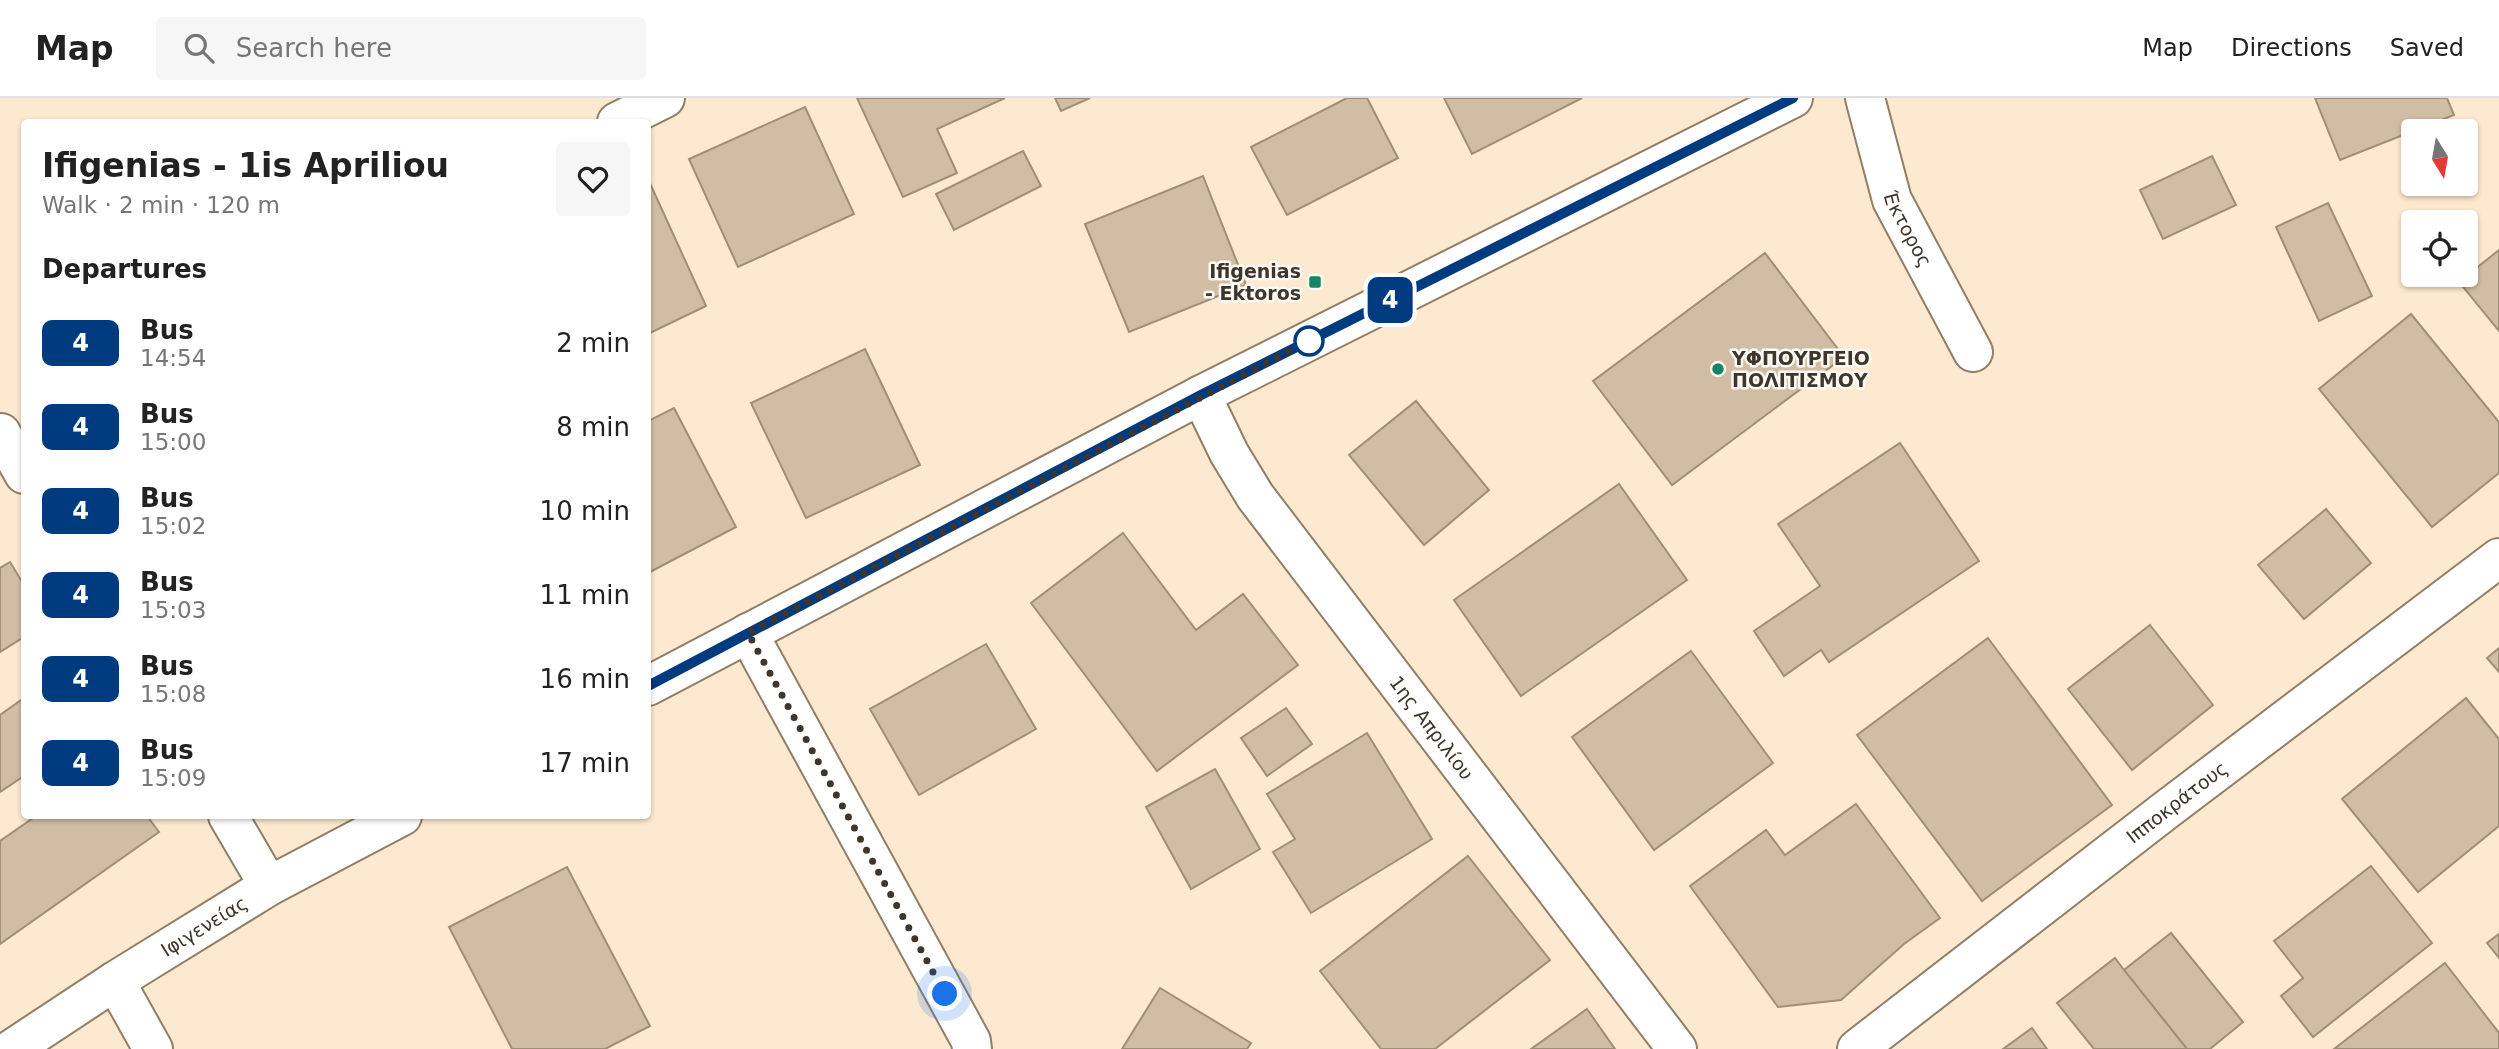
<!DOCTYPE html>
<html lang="en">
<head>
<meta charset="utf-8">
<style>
	:root { --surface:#fff; --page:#f6f6f6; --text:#222; --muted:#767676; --line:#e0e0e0 }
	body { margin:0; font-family:"DejaVu Sans",sans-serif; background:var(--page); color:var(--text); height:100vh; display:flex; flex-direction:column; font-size:26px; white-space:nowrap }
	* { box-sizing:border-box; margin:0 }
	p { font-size:23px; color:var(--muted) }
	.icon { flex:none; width:38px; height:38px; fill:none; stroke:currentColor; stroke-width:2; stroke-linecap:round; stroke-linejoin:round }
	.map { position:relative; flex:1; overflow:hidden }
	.side { position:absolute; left:21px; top:21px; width:630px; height:700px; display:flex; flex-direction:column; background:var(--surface); border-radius:7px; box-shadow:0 2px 5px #0004 }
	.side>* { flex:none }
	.badge { padding:0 14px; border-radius:10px; font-size:24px; line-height:46px }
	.needle { width:46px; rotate:169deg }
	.controls { position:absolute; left:2401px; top:21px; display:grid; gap:14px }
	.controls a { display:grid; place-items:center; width:77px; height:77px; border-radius:7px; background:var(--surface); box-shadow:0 2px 5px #0004; font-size:35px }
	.you { position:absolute; width:35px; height:35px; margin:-18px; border:5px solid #fff; border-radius:50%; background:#1a73e8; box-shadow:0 0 0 10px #1a73e833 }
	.map>.badge { position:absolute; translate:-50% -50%; box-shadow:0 0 0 4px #fff }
	h2 { padding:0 21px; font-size:26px; line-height:63px }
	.round { display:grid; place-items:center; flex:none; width:74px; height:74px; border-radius:7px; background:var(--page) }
	.summary { display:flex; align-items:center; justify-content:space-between; height:119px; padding:0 21px }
	h1 { font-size:33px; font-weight:700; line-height:52px }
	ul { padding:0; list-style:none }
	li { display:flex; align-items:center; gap:21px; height:84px; padding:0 21px }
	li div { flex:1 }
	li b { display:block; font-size:26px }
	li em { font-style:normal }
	li .badge { min-width:77px; font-weight:700; text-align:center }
	header { display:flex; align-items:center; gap:42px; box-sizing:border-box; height:98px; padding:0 35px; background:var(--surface); border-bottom:2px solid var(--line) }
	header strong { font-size:33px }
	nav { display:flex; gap:38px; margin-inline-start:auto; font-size:24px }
	.search { width:490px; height:63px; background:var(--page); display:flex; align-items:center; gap:18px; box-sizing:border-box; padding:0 24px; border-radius:7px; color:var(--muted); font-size:26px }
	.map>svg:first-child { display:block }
	.building { fill:#d0bda3; stroke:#a08e76; stroke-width:2 }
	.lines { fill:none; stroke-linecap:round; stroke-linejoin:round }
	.street-casing { stroke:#907e67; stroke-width:42 }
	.secondary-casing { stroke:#907e67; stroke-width:42 }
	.street { stroke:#fff; stroke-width:38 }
	.secondary { stroke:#fff; stroke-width:38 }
	.line-casing { stroke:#fff; stroke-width:16 }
	.line { stroke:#003b80; stroke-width:10 }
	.walk { stroke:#3e362c; stroke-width:7; stroke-dasharray:0 12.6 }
	.poi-dot { fill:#168563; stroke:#fdf9f4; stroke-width:2.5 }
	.stop-dot { fill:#fff; stroke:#003b80; stroke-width:3.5 }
	.labels { text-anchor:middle; stroke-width:5; stroke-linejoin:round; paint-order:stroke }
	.street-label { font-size:19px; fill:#3e362c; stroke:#fdf9f4 }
	.poi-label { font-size:19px; font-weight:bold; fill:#3e362c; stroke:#fdf9f4; text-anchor:end }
</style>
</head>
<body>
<header>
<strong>Map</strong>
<div class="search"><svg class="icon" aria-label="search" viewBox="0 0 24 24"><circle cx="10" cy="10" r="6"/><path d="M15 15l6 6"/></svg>Search here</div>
<nav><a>Map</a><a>Directions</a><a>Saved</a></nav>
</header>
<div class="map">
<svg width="2499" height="951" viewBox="0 0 2499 951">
	<rect width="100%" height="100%" fill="#fde9cf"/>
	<g class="building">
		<polygon points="857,0 1005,0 937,31 957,75 903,99"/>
		<polygon points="1055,0 1090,0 1061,13"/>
		<polygon points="1347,0 1367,0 1398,60 1287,117 1251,49"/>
		<polygon points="1444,0 1582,0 1472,56"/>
		<polygon points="2315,0 2447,0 2454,17 2340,62"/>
		<polygon points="805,9 854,116 738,169 689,61"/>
		<polygon points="1023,53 1041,88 954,132 936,96"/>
		<polygon points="2212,58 2236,107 2163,141 2140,92"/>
		<polygon points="1203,78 1246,187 1129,234 1085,126"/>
		<polygon points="648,81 706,208 648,236"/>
		<polygon points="2328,105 2372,198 2319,223 2276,129"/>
		<polygon points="2499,152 2499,233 2459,184"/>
		<polygon points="1765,155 1844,259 1672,387 1593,283"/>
		<polygon points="2411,216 2499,324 2499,375 2432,429 2319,291"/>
		<polygon points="865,251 920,367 806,420 751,305"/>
		<polygon points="1416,303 1489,392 1424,447 1349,357"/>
		<polygon points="674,310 736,429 648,475 648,323"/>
		<polygon points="1900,345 1979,463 1829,564 1821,552 1784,578 1754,533 1820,488 1778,426"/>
		<polygon points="1619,386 1687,482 1521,598 1454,502"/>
		<polygon points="2326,411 2371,465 2304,521 2258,467"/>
		<polygon points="1123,435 1196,532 1243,496 1298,567 1157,673 1031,505"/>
		<polygon points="10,464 24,487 24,539 0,554 0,470"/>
		<polygon points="2150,527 2213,607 2132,672 2068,591"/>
		<polygon points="1988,540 2112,707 1982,803 1857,637"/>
		<polygon points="986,546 1036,631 919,697 870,611"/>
		<polygon points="2499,550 2499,574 2487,560"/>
		<polygon points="1691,553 1773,665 1654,752 1572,639"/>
		<polygon points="24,600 24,678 0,694 0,617"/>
		<polygon points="2466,600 2499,641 2499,728 2418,794 2342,701"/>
		<polygon points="1286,610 1312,646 1267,678 1241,640"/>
		<polygon points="1367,635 1432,741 1311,815 1273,754 1295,741 1267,696"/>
		<polygon points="1215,671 1260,751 1191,791 1146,709"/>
		<polygon points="1856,706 1940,820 1904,846 1841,902 1778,909 1690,788 1766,732 1785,757"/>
		<polygon points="36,718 147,718 159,734 0,846 0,743"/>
		<polygon points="1468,758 1550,862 1435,951 1381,951 1320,873"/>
		<polygon points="2371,768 2432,845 2313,939 2281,898 2303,880 2274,843"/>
		<polygon points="567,769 650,928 605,951 512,951 449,829"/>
		<polygon points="2171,835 2243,924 2210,951 2187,951 2124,872"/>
		<polygon points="2499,836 2499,860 2487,845"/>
		<polygon points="2115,860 2124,872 2187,951 2094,951 2057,905"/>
		<polygon points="2445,865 2499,935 2499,951 2334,951"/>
		<polygon points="1160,890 1251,945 1247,951 1122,951"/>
		<polygon points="1587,911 1615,951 1531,951"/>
		<polygon points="2032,930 2047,951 2003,951"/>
	</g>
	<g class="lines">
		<defs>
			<g id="street">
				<path id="s1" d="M1865 0 1892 102 1973 254"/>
				<polyline points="617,24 665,0"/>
				<path id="s2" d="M1201 297 1229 355 1255 398 1677 951"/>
				<polyline points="1,335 24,376"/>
				<polyline points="748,535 971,943 972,951"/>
				<polyline points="228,718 269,788"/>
				<polyline points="115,883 153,951"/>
				<path id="s3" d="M1857 951 2166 712 2499 460"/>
			</g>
			<g id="secondary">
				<polyline points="648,588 1201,297 1793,0"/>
				<path id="s4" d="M12 951 115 883 269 788 402 718"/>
			</g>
		</defs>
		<use href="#street" class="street-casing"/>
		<use href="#secondary" class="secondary-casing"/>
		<use href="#street" class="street"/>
		<use href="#secondary" class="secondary"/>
	</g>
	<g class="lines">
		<defs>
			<polyline id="line" points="648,588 1201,297 1793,0"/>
		</defs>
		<use href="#line" class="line-casing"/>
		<use href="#line" class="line"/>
		<polyline class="walk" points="945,896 748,535 1309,243"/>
	</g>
	<g class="poi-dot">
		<rect x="1308" y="177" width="14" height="14" rx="3.5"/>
		<circle cx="1718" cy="271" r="7"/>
	</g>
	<circle class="stop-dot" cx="1309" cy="243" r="14"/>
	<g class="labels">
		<g class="street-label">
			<text dy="7" stroke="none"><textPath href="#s1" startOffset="138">Έκτορος</textPath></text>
			<text dy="7" stroke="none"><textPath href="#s2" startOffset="406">1ης Απριλίου</textPath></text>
			<text dy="7" stroke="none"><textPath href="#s3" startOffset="404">Ιπποκράτους</textPath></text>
			<text dy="7" stroke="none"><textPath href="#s4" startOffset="228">Ιφιγενείας</textPath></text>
		</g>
		<g class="poi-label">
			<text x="1301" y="180">Ifigenias<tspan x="1301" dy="22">- Ektoros</tspan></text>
			<text x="1732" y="267" text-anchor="start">ΥΦΠΟΥΡΓΕΙΟ<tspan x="1732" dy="22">ΠΟΛΙΤΙΣΜΟΥ</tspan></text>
		</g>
	</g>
</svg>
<div class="controls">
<a><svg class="needle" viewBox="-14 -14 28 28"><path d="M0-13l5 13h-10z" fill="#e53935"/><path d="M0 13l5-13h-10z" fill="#767676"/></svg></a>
<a><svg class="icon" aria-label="locate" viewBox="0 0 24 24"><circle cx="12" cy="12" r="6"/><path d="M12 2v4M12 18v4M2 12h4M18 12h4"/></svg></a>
</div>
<div class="you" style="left:945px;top:896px"></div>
<b class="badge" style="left:1390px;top:202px;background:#003b80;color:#fff">4</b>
<section class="side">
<div class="summary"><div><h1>Ifigenias - 1is Apriliou</h1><p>Walk · 2 min · 120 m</p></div><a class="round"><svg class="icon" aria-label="heart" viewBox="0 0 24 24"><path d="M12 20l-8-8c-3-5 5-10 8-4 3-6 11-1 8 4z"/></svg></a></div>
<h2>Departures</h2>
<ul>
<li><span class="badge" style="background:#003b80;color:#fff">4</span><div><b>Bus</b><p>14:54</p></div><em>2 min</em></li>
<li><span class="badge" style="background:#003b80;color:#fff">4</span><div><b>Bus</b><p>15:00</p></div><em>8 min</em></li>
<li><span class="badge" style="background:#003b80;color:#fff">4</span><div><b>Bus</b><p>15:02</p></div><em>10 min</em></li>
<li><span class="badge" style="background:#003b80;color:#fff">4</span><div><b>Bus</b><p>15:03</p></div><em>11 min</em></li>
<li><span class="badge" style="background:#003b80;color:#fff">4</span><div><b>Bus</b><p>15:08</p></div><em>16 min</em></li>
<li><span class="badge" style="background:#003b80;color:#fff">4</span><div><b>Bus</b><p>15:09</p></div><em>17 min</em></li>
</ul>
</section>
</div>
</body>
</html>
